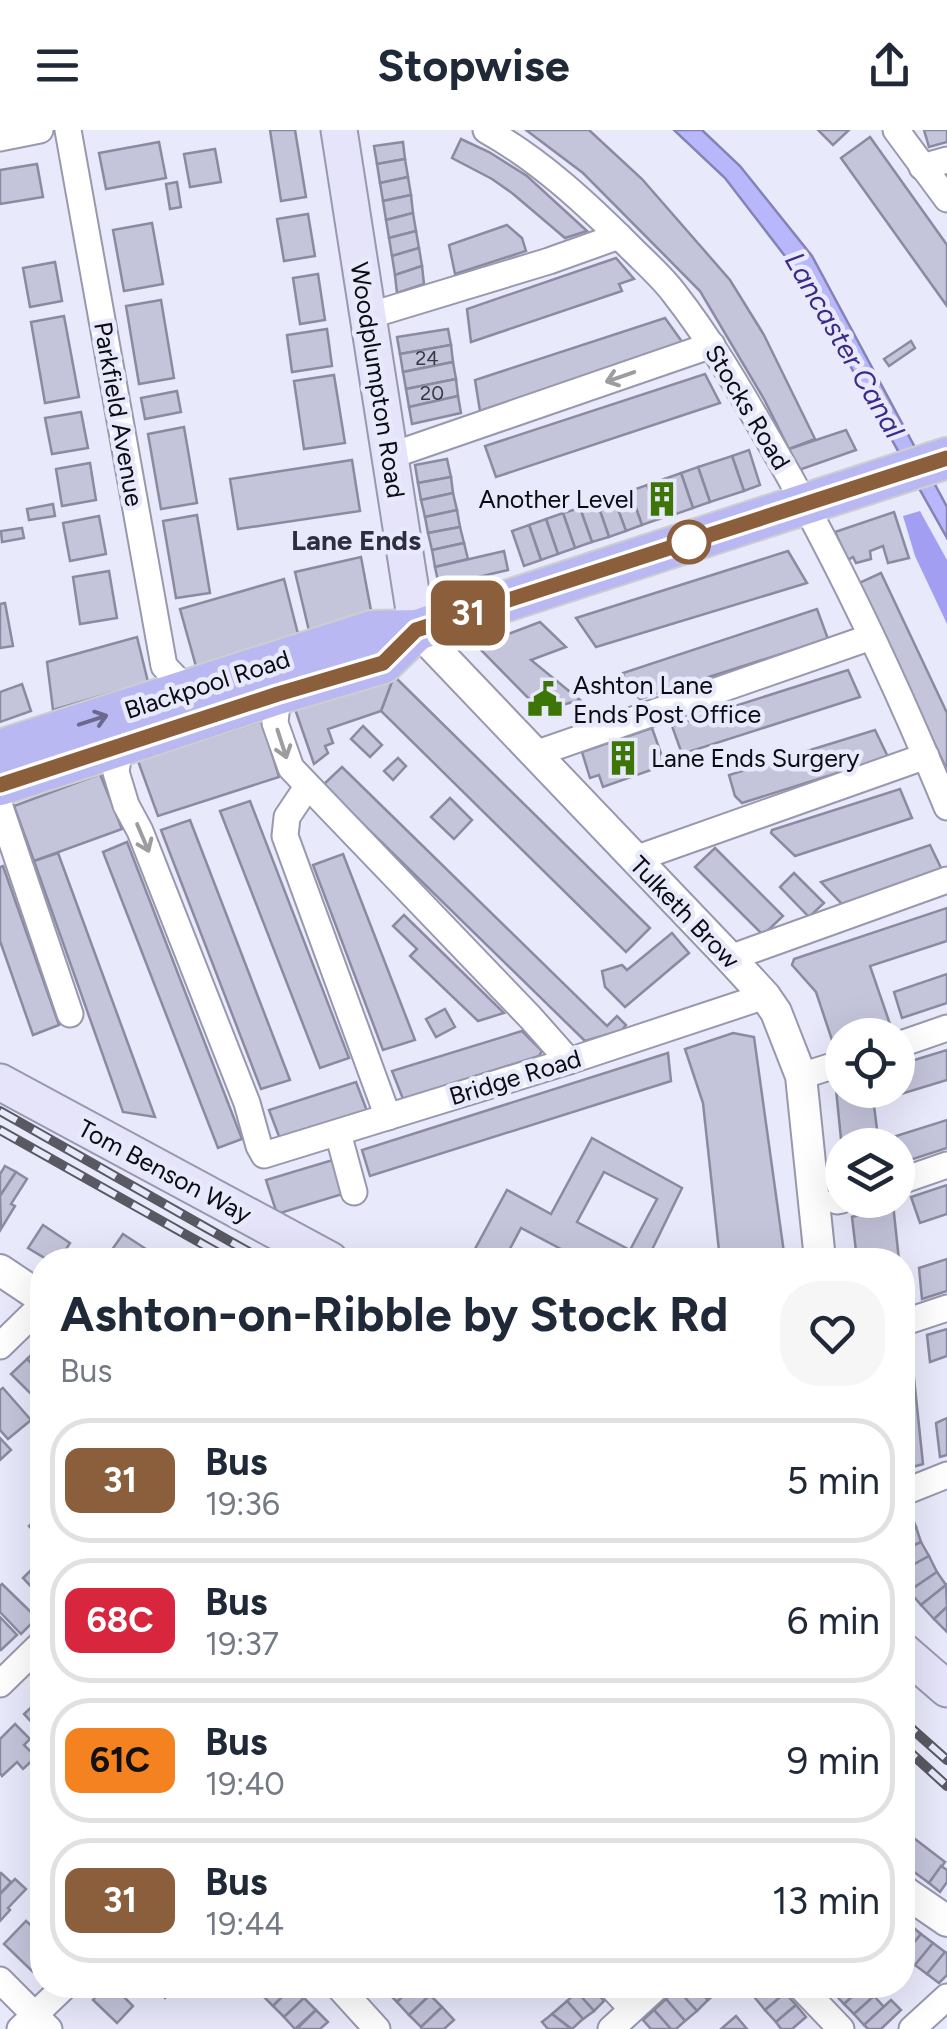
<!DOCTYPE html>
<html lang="en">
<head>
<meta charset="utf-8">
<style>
	:root { --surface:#fff; --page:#f6f6f7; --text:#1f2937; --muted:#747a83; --line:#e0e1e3 }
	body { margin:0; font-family:Figtree,sans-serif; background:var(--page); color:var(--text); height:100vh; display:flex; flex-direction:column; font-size:38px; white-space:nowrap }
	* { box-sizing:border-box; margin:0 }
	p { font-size:32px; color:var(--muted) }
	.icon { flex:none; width:55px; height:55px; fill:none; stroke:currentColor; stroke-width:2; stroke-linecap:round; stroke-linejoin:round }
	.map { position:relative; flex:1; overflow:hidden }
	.panel { position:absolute; left:30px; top:1118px; width:885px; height:750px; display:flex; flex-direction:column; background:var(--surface); border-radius:40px; box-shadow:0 10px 40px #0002 }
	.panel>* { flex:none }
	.badge { padding:0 20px; border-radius:15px; font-size:35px; line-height:65px }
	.fabs { position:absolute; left:825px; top:888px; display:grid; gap:20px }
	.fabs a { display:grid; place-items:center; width:90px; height:90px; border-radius:50%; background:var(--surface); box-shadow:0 10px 40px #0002; font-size:50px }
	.map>.badge { position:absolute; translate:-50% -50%; box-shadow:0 0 0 5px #fff }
	.round { display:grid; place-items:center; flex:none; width:105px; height:105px; border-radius:40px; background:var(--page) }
	.headline { display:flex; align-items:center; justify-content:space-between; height:170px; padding:0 30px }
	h1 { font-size:48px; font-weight:700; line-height:75px }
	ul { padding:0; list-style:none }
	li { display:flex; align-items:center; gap:30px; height:125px; margin:0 20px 15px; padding:0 10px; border:5px solid var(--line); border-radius:40px }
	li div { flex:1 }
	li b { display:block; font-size:38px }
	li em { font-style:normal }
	li .badge { min-width:110px; font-weight:700; text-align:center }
	header { display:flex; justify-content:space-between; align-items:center; height:130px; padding:0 30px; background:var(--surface); font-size:45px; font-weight:700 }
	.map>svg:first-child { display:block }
	.forest { fill:#a29ff3 }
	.water { fill:#b8b7fb; stroke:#8483b5; stroke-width:2.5 }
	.building { fill:#c4c4db; stroke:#8a8ba0; stroke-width:2.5; fill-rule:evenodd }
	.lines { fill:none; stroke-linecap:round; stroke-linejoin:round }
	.minor-casing { stroke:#9898ae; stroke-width:29 }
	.tertiary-casing { stroke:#9898ae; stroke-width:34 }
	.secondary-casing { stroke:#9898ae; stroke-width:39 }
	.trunk-casing { stroke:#ceced0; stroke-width:44 }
	.minor { stroke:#fff; stroke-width:25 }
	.tertiary { stroke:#fff; stroke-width:30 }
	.secondary { stroke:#e5e4fa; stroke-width:35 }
	.trunk { stroke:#bab8f2; stroke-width:40 }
	.rail-casing { stroke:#595964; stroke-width:10 }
	.rail { stroke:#e8e9fb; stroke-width:6; stroke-dasharray:19; stroke-linecap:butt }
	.oneway { stroke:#9d9da1 }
	.oneway2 { stroke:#6b6a8e }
	.line-casing { stroke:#fff; stroke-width:22 }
	.line { stroke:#8b5e3c; stroke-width:15 }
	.stop-dot { fill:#fff; stroke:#8b5e3c; stroke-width:5 }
	.labels { text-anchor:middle; stroke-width:9; stroke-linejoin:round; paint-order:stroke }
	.number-label { font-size:20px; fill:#393945 }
	.street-label { font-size:25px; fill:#0b0b13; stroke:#e8e9fb }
	.poi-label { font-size:25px; fill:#0b0b13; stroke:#e8e9fb; text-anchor:start }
	.water-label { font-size:28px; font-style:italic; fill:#3c2a8a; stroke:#e8e9fb }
	.neighbourhood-label { font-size:28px; font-weight:bold; fill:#2e2e40; stroke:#e8e9fb }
</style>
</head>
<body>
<header><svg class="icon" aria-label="menu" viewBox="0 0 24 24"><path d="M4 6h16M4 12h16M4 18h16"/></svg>Stopwise<svg class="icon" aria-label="share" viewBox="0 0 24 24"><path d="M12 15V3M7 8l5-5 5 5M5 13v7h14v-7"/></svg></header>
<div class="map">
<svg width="947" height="1899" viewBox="0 0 947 1899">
	<rect width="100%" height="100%" fill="#e8e9fb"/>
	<polygon class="forest" points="920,381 947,430 947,494 915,426 903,386"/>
	<polygon class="water" points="674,0 702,0 740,36 812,126 947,377 947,408 798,143 725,48"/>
	<g class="building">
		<polygon points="270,0 295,0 306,67 281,71"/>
		<polygon points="526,0 589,0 642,49 730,150 764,205 815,309 789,319 764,269 700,161 583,43"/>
		<polygon points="818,0 849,0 833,15"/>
		<polygon points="924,0 947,0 947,12 929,17"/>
		<polygon points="870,7 947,115 947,176 841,28"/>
		<polygon points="461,9 489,22 527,46 587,101 565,108 512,63 492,49 452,28"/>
		<polygon points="159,12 166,48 106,59 99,23"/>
		<polygon points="403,12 405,29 377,34 374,16"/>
		<polygon points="215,19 221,52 190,57 184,24"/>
		<polygon points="405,29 408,47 380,53 377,34"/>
		<polygon points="37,34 43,67 0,74 0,40"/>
		<polygon points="408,47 411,65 383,71 380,53"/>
		<polygon points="177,52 181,77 170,79 166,54"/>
		<polygon points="411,65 413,83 386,90 383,71"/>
		<polygon points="413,83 416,101 389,108 386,90"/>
		<polygon points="308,84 315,126 284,131 277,89"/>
		<polygon points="152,93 163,154 124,161 113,100"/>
		<polygon points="507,95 522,108 526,121 455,144 449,115"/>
		<polygon points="416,101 419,118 392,126 389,108"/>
		<polygon points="419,118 422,136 395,145 392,126"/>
		<polygon points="616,128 634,149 619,154 622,161 471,212 467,179"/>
		<polygon points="55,132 62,171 30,177 23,138"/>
		<polygon points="422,136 424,154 397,163 395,145"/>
		<polygon points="318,144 325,190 300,194 293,148"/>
		<polygon points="161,170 174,248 139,254 126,176"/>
		<polygon points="64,186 79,267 45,273 31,192"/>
		<polygon points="665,188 683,213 480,281 475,250"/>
		<polygon points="327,199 332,236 292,242 287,205"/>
		<polygon points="448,199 451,215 400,224 397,207"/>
		<polygon points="911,211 915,218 889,236 884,229"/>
		<polygon points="451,215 453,232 403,242 400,224"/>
		<polygon points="453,232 456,249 406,259 403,242"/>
		<polygon points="705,244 720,273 496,347 485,316"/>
		<polygon points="334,245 345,313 304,319 294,251"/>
		<polygon points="456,249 458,266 409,277 406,259"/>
		<polygon points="177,261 181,282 145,289 141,268"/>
		<polygon points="458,266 461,283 412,294 409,277"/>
		<polygon points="81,282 88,318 52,324 45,288"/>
		<polygon points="184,297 197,373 161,379 148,304"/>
		<polygon points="846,300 856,320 799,340 789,319"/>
		<polygon points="749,320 760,355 744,361 732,326"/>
		<polygon points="732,326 744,361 710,372 698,337"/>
		<polygon points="447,329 451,347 418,353 415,335"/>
		<polygon points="352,330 360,381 238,399 230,349"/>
		<polygon points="90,333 96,370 62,376 56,339"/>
		<polygon points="698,337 710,372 693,378 681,343"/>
		<polygon points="681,343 693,378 676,384 664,349"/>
		<polygon points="451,347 453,363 421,370 418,353"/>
		<polygon points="664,349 676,384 659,389 647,355"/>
		<polygon points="647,355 659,389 642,395 630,361"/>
		<polygon points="630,361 642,395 626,401 613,366"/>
		<polygon points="453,363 457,380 425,387 421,370"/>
		<polygon points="613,366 626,401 609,407 597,372"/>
		<polygon points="597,372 609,407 592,412 580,378"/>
		<polygon points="53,374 55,386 29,390 27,379"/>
		<polygon points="580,378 592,412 575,418 563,383"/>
		<polygon points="457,380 460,397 428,403 425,387"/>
		<polygon points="894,382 909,428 888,433 883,416 870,421 871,429 856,433 853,427 848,430 835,402"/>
		<polygon points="563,383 575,418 558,424 546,389"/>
		<polygon points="197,385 210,463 176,468 163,391"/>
		<polygon points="99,386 106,424 70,431 63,393"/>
		<polygon points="546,389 558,424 541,430 529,395"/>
		<polygon points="529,395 541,430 524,436 512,401"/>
		<polygon points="460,397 464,413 432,420 428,403"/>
		<polygon points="22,398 24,408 2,412 1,401"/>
		<polygon points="464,413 468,429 435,437 432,420"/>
		<polygon points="504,421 508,440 439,456 435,437"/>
		<polygon points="788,421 807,453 596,517 576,488"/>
		<polygon points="361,427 372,486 310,505 295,442"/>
		<polygon points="109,441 117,488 80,494 73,447"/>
		<polygon points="881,443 947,583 947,640 859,453"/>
		<polygon points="284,449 299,508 197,540 180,479"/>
		<polygon points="5,473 13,516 0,518 0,474"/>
		<polygon points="817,479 828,509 640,569 627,556 623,543"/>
		<polygon points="540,492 566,517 531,530 580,570 541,581 477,516"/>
		<polygon points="137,507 148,552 53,580 47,532"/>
		<polygon points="848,540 860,567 682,624 672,596"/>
		<polygon points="394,546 650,798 626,822 381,581"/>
		<polygon points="394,546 381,581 328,599 333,613 325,616 328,623 314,634 295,579"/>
		<polygon points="22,554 31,581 0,592 0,562"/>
		<polygon points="262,591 279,647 158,686 138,631"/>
		<polygon points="363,596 382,615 370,627 351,609"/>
		<polygon points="652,598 665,635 603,657 599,645 590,648 582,622"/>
		<polygon points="875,600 888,627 742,673 735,666 729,645"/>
		<polygon points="398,628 406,636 393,650 384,641"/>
		<polygon points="342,637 607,896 617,886 626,895 622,900 585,911 323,655"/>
		<polygon points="100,644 122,699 34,731 14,676"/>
		<polygon points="900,659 912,688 795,726 771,703 772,700"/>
		<polygon points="450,668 472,690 454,709 431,687"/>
		<polygon points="250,671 349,928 320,938 220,681"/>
		<polygon points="190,690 290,950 261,959 161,700"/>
		<polygon points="127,712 242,1009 218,1018 103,722"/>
		<polygon points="930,715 943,742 843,775 821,752"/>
		<polygon points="715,718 783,786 763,805 695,737"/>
		<polygon points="58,723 155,987 123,982 34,731"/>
		<polygon points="343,724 415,910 383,920 313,735"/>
		<polygon points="3,736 59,895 33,905 0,811 0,737"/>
		<polygon points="794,743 824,773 809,787 780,757"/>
		<polygon points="947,778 947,811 870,836 891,897 867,905 842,905 842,913 834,916 816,862 792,835 794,829"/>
		<polygon points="404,785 504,883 478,891 410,826 417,819 393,796"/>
		<polygon points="672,803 689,823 625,877 605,857 602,841 622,835 627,840"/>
		<polygon points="947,844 947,873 902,888 894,862"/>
		<polygon points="445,879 455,897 436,907 426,889"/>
		<polygon points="522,901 542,921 539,926 403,969 392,941"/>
		<polygon points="733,903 754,907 785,1130 720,1130 703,973 685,919"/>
		<polygon points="947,920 947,950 888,968 886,960 898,960 898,935"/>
		<polygon points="668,923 671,951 370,1046 362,1020"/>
		<polygon points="356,952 367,981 280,1009 269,980"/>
		<polygon points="842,957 842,960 872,960 879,1015 842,1015 842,1019 836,959"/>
		<polygon points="947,990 947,1018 904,1032 896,1006"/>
		<path d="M592 1008 682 1058 647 1130H571L574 1126 521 1098 504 1130H469L507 1060 551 1084ZM604 1042 657 1069 630 1120 577 1092Z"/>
		<polygon points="336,1029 346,1063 277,1084 266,1050"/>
		<polygon points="5,1036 16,1042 0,1066 0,1044"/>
		<polygon points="16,1042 27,1049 11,1074 15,1076 1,1099 0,1066"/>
		<polygon points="947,1055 947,1084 920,1093 911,1067"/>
		<polygon points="893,1074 899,1130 857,1130 852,1087"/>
		<polygon points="43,1095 70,1113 59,1130 48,1130 28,1118"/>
		<polygon points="123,1104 146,1119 138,1130 117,1130 109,1124"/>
		<polygon points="947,1129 947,1161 922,1169 919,1138"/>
		<polygon points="947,1199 947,1226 930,1232 927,1205"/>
		<polygon points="910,1210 923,1334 902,1340 902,1213"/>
		<polygon points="42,1214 42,1244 27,1229"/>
		<polygon points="27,1229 42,1244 42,1266 38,1262 34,1267 11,1244"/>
		<polygon points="3,1258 31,1290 8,1309 0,1300 0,1260"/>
		<polygon points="947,1288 947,1325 940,1327 936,1293"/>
		<polygon points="0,1308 11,1320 0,1330"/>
		<polygon points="910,1382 916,1397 902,1403 902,1385"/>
		<polygon points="40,1385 42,1388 42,1410 29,1396"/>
		<polygon points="916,1397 921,1412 902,1421 902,1403"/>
		<polygon points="921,1412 929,1426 902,1441 902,1421"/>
		<polygon points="929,1426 937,1442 909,1461 902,1441"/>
		<polygon points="39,1432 42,1436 42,1468 23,1448"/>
		<polygon points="937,1442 946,1455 921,1475 909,1461"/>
		<polygon points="2,1454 37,1488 21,1504 0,1482 0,1456"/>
		<polygon points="946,1455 947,1477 934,1489 921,1475"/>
		<polygon points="947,1477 947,1502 934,1489"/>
		<polygon points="0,1487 17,1505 1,1520 0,1519"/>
		<polygon points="38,1571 42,1575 42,1603 24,1584"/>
		<polygon points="15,1594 30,1609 24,1615 36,1627 23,1639 17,1632 2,1646 0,1643 0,1609"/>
		<polygon points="902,1699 945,1732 929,1753 902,1733"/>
		<polygon points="941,1736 947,1740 947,1752 940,1762 929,1753"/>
		<polygon points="1,1743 11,1752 0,1764 0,1744"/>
		<polygon points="15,1749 26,1759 8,1778 10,1780 0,1791 0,1764"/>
		<polygon points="26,1791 35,1799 39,1796 42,1799 42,1831 33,1842 4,1814"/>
		<polygon points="909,1794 921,1804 903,1826 902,1802"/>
		<polygon points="921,1804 933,1813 915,1835 903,1826"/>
		<polygon points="933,1813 945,1822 927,1844 915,1835"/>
		<polygon points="945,1822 947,1823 947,1845 939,1853 927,1844"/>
		<polygon points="107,1855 127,1855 132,1860 124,1867 133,1876 117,1893 93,1870"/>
		<polygon points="153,1855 169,1855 174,1860 165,1868"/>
		<polygon points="270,1855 292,1855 293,1856 273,1876 261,1864"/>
		<polygon points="390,1855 414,1855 397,1872 385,1860"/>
		<polygon points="414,1855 420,1855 430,1865 409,1885 397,1872"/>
		<polygon points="585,1855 590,1855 604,1871 594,1881 577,1862"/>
		<polygon points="682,1855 694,1855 708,1870 697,1881 677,1859"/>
		<polygon points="694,1855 715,1855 720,1860 708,1870"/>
		<polygon points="770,1855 779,1855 785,1863 765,1880 755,1868"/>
		<polygon points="843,1855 863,1855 864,1856 844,1874 834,1863"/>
		<polygon points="293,1856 304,1868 284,1887 273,1876"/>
		<polygon points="864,1856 874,1866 854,1884 844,1874"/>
		<polygon points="677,1859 697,1881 685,1891 666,1869"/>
		<polygon points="577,1862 594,1881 583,1889 567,1871"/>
		<polygon points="785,1863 796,1875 776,1892 765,1880"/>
		<polygon points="430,1865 442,1877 421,1897 409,1885"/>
		<polygon points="874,1866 884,1877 864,1895 854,1884"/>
		<polygon points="304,1868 316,1880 295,1899 284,1887"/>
		<polygon points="666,1869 685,1891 676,1899 671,1899 654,1880"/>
		<polygon points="891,1870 901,1880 881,1899 868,1899 864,1895"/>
		<polygon points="567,1871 583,1889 572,1899 552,1884"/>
		<polygon points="796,1875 806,1887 792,1899 781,1899 776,1892"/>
		<polygon points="442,1877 454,1890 444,1899 422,1899 421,1897"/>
		<polygon points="316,1880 328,1892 320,1899 297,1899"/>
		<polygon points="654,1880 671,1899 651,1899 643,1890"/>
		<polygon points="552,1884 571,1899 548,1899 542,1892"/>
		<polygon points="736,1886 747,1899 721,1899"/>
	</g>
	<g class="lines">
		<defs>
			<g id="minor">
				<polyline points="68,0 164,536 187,560"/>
				<path d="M486 0C541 31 587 74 632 119 646 133 662 147 674 163 710 209 739 259 768 309 837 427 895 551 947 677"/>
				<polyline points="896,0 947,69"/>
				<polyline points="0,8 40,0"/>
				<polyline points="922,37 947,30"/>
				<polyline points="368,186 549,131 619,106"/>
				<polyline points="390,326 712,215"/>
				<polyline points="278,564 275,593 291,638 530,887 569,931"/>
				<polyline points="120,616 116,642 126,675 140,701 247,973 259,1016 264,1025 569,931 765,866"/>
				<polyline points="535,624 871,507"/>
				<polyline points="307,657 287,687 285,706 388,987"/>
				<polyline points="0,677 70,884"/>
				<polyline points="635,729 926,626"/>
				<polyline points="730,828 947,750"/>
				<polyline points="898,915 947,898"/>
				<polyline points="801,946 842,933"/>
				<polyline points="338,1003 354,1062"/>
				<polyline points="898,1052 947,1035"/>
				<polyline points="837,1071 842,1070"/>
				<polyline points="902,1193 947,1178"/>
				<polyline points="0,1216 42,1175"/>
				<polyline points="902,1363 947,1345"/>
				<polyline points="0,1554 42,1513"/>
				<polyline points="0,1850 49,1899"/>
				<polyline points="337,1855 377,1899"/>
				<polyline points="610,1855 632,1879"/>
				<polyline points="799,1855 841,1899"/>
				<polyline points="20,1899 66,1855"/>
				<polyline points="611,1899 659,1855"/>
				<polyline points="912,1899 947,1867"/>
			</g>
			<g id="tertiary">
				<polyline points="417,500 730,828 765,866 776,882 801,946 820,1130"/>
				<polyline points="0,1140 42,1168"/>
				<polyline points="902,1760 947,1791"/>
			</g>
			<g id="secondary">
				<polyline points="339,0 417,500"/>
				<polyline points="0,952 330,1130"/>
				<polyline points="902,1520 947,1559"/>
			</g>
			<g id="trunk">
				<polyline points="0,620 372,501 417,500 947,328"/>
				<polyline points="0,655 278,564 383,533 417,500"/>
			</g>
		</defs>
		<use href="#minor" class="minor-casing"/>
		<use href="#tertiary" class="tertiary-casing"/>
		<use href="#secondary" class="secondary-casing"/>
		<use href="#trunk" class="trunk-casing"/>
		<use href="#minor" class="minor"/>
		<use href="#tertiary" class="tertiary"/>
		<use href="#secondary" class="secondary"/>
		<use href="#trunk" class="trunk"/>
		<defs>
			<g id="rail">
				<polyline points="0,981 263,1130"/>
				<polyline points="0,1000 231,1130"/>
				<polyline points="902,1590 947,1630"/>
				<polyline points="902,1615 947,1656"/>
			</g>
		</defs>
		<use href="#rail" class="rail-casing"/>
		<use href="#rail" class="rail"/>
	</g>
	<defs><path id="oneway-shaft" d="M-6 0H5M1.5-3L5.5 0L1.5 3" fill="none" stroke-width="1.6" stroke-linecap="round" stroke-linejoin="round" transform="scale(2.5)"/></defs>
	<g class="oneway">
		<use href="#oneway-shaft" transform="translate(620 247) rotate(161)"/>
		<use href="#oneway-shaft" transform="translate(282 614) rotate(72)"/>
		<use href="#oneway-shaft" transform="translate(143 708) rotate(67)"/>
	</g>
	<use class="oneway2" href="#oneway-shaft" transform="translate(93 590) rotate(-18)"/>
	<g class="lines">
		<defs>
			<polyline id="line" points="0,655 278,564 383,533 416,500 947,328"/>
		</defs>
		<use href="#line" class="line-casing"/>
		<use href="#line" class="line"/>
	</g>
	<defs>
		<symbol id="building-bare" viewBox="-9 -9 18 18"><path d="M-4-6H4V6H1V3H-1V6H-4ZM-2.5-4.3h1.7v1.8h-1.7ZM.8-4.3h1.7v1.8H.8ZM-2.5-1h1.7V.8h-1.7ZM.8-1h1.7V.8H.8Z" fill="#3d7607" stroke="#e8e9fb" stroke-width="2.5" paint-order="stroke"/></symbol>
		<symbol id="civic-bare" viewBox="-9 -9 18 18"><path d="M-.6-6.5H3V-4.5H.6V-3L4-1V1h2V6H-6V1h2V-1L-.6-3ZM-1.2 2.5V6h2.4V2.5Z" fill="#3d7607" stroke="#e8e9fb" stroke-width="2.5" paint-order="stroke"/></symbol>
	</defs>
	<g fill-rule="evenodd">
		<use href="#building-bare" x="637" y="344" width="50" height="50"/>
		<use href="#civic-bare" x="520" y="544" width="50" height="50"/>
		<use href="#building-bare" x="598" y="603" width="50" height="50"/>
	</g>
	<circle class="stop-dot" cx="689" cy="412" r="20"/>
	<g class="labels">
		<g class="number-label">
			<text x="427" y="235">24</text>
			<text x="432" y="270">20</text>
		</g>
		<g class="street-label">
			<text transform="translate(378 250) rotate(81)" y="9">Woodplumpton Road</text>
			<text transform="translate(748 277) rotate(59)" y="9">Stocks Road</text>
			<text transform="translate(119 284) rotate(80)" y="9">Parkfield Avenue</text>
			<text transform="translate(207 554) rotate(-18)" y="9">Blackpool Road</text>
			<text transform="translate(685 782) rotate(46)" y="9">Tulketh Brow</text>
			<text transform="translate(515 947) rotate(-17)" y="9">Bridge Road</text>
			<text transform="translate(165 1041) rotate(28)" y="9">Tom Benson Way</text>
		</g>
		<g class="poi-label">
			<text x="634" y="378" text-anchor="end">Another Level</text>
			<text x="573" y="564">Ashton Lane<tspan x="573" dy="29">Ends Post Office</tspan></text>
			<text x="651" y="637">Lane Ends Surgery</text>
		</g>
		<g class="water-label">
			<text transform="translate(845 215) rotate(60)" y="10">Lancaster Canal</text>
		</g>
		<g class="neighbourhood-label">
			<text x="356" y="420">Lane Ends</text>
		</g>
	</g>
</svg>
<div class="fabs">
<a><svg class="icon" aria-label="locate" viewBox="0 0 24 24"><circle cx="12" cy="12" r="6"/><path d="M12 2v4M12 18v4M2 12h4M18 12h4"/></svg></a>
<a><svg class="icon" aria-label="layers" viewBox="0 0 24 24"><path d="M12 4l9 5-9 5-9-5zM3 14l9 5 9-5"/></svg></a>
</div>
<b class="badge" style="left:468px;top:483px;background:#8b5e3c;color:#fff">31</b>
<section class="panel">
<div class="headline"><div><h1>Ashton-on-Ribble by Stock Rd</h1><p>Bus</p></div><a class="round"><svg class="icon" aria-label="heart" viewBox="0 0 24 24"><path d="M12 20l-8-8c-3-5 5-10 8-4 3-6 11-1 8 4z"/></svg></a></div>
<ul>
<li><span class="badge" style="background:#8b5e3c;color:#fff">31</span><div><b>Bus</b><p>19:36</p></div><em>5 min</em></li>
<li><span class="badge" style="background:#d7263d;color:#fff">68C</span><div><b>Bus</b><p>19:37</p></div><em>6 min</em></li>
<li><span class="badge" style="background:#f58220;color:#111">61C</span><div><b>Bus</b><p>19:40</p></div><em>9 min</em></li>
<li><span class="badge" style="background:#8b5e3c;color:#fff">31</span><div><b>Bus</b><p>19:44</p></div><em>13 min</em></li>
</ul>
</section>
</div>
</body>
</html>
